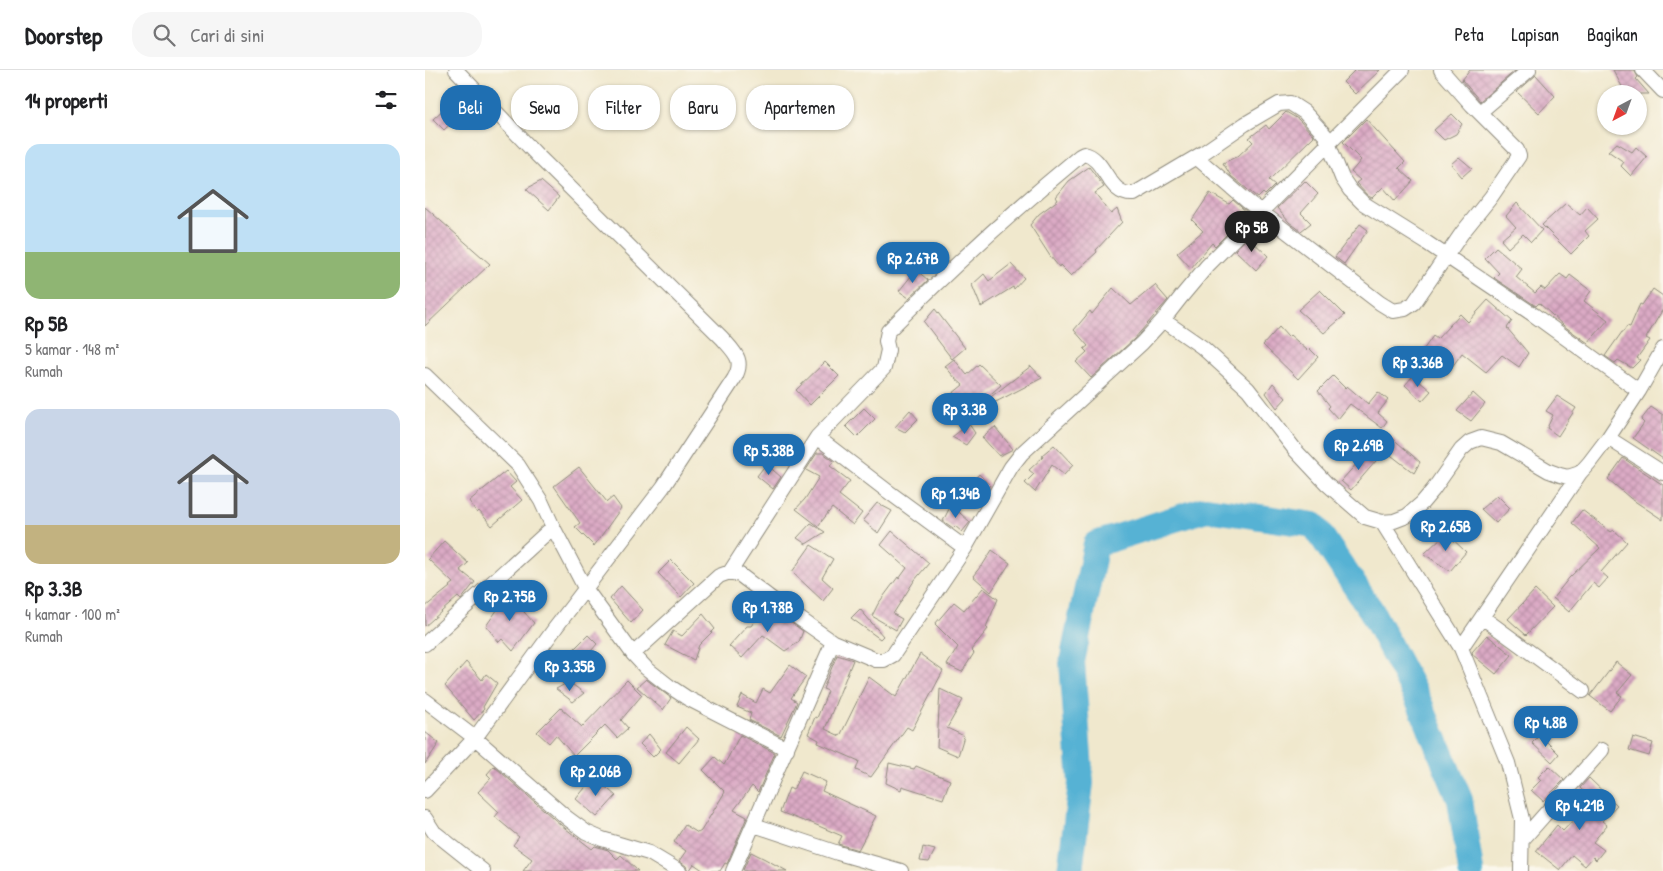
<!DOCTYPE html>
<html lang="id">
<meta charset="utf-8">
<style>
body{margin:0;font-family:"Patrick Hand",sans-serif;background:#f6f6f6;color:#202124;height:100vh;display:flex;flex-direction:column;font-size:19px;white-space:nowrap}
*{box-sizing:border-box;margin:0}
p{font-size:16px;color:#757577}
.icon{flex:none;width:28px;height:28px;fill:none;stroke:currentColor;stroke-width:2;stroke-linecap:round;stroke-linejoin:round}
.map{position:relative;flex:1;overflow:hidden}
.panel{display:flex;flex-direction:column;background:#fff;width:425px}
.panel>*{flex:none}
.hud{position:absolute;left:15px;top:15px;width:475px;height:45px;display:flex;gap:10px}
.needle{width:32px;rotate:221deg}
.buttons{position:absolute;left:1172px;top:15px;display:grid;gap:10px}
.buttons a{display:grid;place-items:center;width:50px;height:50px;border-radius:50%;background:#fff;box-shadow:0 1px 4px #0004;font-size:25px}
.price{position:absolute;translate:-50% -42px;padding:0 11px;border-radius:18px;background:#1f6fb2;color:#fff;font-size:16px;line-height:32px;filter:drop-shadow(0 1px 2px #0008)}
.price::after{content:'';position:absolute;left:50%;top:30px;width:15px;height:11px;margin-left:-8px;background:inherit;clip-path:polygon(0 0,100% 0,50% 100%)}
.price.active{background:#222;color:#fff}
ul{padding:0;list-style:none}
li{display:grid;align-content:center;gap:10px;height:265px;padding:0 25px}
li span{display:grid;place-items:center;height:155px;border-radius:15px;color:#555}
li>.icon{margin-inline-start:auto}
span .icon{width:90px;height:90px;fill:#fffc;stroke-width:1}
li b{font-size:21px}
h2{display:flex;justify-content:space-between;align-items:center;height:60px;padding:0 25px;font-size:21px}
.chip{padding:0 18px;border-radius:20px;background:#fff;box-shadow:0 1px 4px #0004;font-size:18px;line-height:45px}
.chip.active{background:#1f6fb2;color:#fff}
header{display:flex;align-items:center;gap:30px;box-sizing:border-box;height:70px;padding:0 25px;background:#fff;border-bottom:1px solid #e0e0e0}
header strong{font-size:24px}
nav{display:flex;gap:28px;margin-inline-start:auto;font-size:18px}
.search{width:350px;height:45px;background:#f6f6f6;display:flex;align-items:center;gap:12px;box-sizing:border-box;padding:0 18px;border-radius:20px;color:#757577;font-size:19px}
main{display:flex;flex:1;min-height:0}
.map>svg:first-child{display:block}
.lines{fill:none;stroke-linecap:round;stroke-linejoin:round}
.river{stroke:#56b2d4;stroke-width:26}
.building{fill:url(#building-cross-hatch)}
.street-casing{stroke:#8e8a7c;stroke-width:16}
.street{stroke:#fff;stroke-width:14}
</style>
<header>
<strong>Doorstep</strong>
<div class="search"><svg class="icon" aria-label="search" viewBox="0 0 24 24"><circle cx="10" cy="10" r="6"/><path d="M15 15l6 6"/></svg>Cari di sini</div>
<nav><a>Peta</a><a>Lapisan</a><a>Bagikan</a></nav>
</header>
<main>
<section class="panel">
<h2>14 properti<svg class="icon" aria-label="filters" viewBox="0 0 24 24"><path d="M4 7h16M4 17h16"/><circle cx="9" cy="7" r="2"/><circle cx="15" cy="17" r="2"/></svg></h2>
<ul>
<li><span style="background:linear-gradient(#bfe0f5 70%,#8fb573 0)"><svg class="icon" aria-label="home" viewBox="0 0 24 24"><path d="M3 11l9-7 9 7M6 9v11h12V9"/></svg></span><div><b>Rp 5B</b><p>5 kamar · 148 m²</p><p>Rumah</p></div></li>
<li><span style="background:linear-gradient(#c9d6e8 75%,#c2b280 0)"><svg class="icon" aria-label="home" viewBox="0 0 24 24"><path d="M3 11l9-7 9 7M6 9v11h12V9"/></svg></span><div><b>Rp 3.3B</b><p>4 kamar · 100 m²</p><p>Rumah</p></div></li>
</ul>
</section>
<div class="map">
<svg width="1238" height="801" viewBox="0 0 1238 801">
<defs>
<pattern id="building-cross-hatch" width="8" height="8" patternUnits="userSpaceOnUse" patternTransform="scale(1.25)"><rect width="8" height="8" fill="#dbaac5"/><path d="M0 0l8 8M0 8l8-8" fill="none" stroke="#bc92a9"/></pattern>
</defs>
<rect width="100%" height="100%" fill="#fbf7ec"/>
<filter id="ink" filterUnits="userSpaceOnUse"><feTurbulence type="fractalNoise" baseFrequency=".02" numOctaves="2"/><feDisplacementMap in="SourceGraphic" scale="10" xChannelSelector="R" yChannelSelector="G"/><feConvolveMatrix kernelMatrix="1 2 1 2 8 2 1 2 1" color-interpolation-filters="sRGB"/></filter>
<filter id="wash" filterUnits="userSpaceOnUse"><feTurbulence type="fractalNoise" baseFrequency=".0096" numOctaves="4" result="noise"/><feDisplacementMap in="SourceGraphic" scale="20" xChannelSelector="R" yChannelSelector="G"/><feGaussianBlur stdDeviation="1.12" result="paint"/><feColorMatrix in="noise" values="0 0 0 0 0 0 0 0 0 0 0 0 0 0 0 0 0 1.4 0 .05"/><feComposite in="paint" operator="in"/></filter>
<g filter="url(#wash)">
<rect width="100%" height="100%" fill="#f0e8cd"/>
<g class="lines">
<path class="river" d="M645,801l11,-88 -9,-121 24,-118 110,-35 108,16 57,85 49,94 40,96 11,71"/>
</g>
<g id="blocks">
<path class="building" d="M930,0h25l-25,24 -12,-12z
M1045,0h46l-36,31 -18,-21z
M1188,0h21l4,7 -2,2 13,15h-23z
M1111,5l19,21 -16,17 -22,-21z
M25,33l11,11 -17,16 -11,-11z
M861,42l12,7 16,17 -45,44 6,5 -10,10 -2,-2 -5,5 -27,-22 -8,-13 15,-7 15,-14 -4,-4 17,-13 3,4z
M1027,44l10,10 -6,10 -12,6 -10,-10z
M941,49l39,43 -6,6 14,13 -18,20 -12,-14 -11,11 -4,-2 -12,-13 4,-3 -9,-8 10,-12 -18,-18z
M1192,73l15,9 4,-5 11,10 -16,19 -10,-10 3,-4 -16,-11z
M1034,87l13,11 -10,9 -11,-13z
M664,97l15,20 -9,6 16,21 6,-5 5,13 -26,28 1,2 -26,24 -11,-11 -1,2 -9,-11 -20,-31 9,-11 19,-14 -2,-3 13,-16z
M116,111l18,16 -10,13 -23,-21z
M880,111l13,13 -17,19 10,10 -10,8 -12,-9 -12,-14z
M785,123l19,11 4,-4 15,13 -33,33 -3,-3 -21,25 -14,-15 26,-22 -11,-11z
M1092,133l25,27 -11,12 -8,-8 -15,14 -7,-8 15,-13 -10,-11z
M1141,133l14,12 7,-8 11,12 -13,12 4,5 -18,18 -29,-29z
M0,137l65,57 -65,62z
M935,154l8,6 -24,34 -9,-7z
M823,167l20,19 -12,14 -21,-20z
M1071,177l26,22 -6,8 19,16 6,-6 4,3 15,-16 7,5 3,-4 21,16 -7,10 24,19 -20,23 -24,-17 -25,-23 -3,3 -42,-28 5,-5 -14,-15z
M586,194l13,14 -10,11 -1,-2 -32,20 -9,-22 12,-11 5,7z
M491,200l12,10 -19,18 -10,-7z
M730,215l13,15 -34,39 -43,39 -15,-16 11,-10 -3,-3 4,-3 -14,-16 16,-19 2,3 21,-26 18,17z
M1228,219l10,7v13l-17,29 4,2 -13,18 3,2 -8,8 -14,-8 -3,3 -10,-7 17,-24h1l4,-6 3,1 10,-23 2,1z
M895,220l25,25 -21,18 -26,-23z
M1063,230l24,21 -5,7 21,25 -9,14 -17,-12 -16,17 -24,-19 -15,21 -26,-21 12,-17 4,3 23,-25 8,8z
M510,239l30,39 -13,11 -28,-37z
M854,257l9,10 2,-2 17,15 2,-2 9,9 -20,22 -35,-34z
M529,289l13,16 12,-11 22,21 -24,21 2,4 -16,9 -16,-21 16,-13 -8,-7 -10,-12z
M400,292l14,14 -29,29 -14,-15z
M606,296l11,12 -52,27 -3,-5z
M908,306l12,12 2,-2 21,18 10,-12 10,8 -10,13 9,8 -5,7 -32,-24 -12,15 -10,-11 2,-2 -12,-15z
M988,306l18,15 -9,10 -17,-16z
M848,313l13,15 -9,10 -11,-15z
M1048,323l12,11 -14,17 -14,-10z
M1132,326l19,12 -18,28 -11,-8 6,-13 -7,-4z
M1226,337l12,8v44l-30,-21 11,-15 -3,-3z
M439,338l11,11 -18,18 -11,-11z
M485,340l8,9 -13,13 -10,-5z
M544,354l6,9 -9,12 -14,-8z
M570,357l18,22 -14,7 -17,-19z
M965,366l30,26 -6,11 -31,-24z
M629,375l19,20 -9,10 -12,-10 -17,27 -10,-9 9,-9 -5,-4 14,-13 -1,-2z
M943,381l8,10 -25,29 -10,-9z
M392,383h6l11,8 -4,5 20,15 -11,14 23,18 -9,12 -21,-17 -14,18 -22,-17 9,-10 14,-22 -13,-7z
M1198,388l40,27v35l-33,-22 -22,-19z
M341,394l15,13 -8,12 -16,-13z
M154,397l28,35 6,-5 8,11 -27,38 -19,-19 5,-4 -26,-37z
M81,401l10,11 -6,5 12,13 -30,26 -13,-15 -2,2 -8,-12z
M554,404l11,11 -9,13 -12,-13z
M1072,425l13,13 -14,15 -15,-14z
M452,433l15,8 -14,22 -15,-13z
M526,435l19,17 -8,10 -7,-6 -2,2 -10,-7z
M1157,440l29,22 3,-2 13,12 -26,30 7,6 -9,10 -6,-5 -24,29 -16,-14 16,-20 31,-30 -28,-25z
M386,453l14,9 -19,12 -9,-6z
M467,461l37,32 -15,18 -21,33 9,5 -6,11 -24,-14 6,-12 20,-27 1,2 8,-11 -26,-23z
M1021,463l20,19 -16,19 -26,-17z
M19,471l24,22 -8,7 15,12 -14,18 -3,-3 -33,29v-19l25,-20 -1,-1 4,-3 -25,-24z
M386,475l22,14 -11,19 11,10 -10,13 -31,-29z
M567,480l18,13 -19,29 -18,-16 8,-10h1z
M246,490l23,23 -13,14 -23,-24z
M196,516l22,24 -12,13 -21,-24z
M558,518l15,11 -12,28 2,2 -17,21 3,3 -12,19 -15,-7 11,-18 -23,-23 19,-22 10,8z
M86,520l15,19 -2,3 10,11 -21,28 -11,-12 -3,3 -13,-16z
M1110,520l18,17 -27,28 -18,-16z
M339,538l13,5 26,18 -4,11 -14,9 -22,-16 -21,23 -13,-12 18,-20h4z
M435,539l23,27 -3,3 -29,-21z
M278,544l12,15 -16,16 -5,15 -29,-15 8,-14 9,5z
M163,565l9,9 -34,40 -10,-10 14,-18z
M1062,565l25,20 -16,19 -23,-19 -1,-3z
M495,584l23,17 -31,59 -5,-3 -36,50 -15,-7 3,-9 -41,-18 1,-3 -11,-6 7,-17 2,1 11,-27 -5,-2 14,-34 16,5 -28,69 15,7 29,-59 27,20z
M41,592l16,18 4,-6 11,9 -14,24 1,2 -10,11 -29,-34z
M1191,592l16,13 -15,18 5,3 -12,15 -20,-15z
M365,595l16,12 -15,21 6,4 -16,34 -32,-16 2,-7 -14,-6 5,-12 14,8 7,-14 7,4z
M221,609l25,19 -8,12 -26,-23z
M202,610l15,15 -21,25 7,8 -11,10 -12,-13 -31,31 -18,-21 -7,8 -12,-11 24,-24 21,19z
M144,612l15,11 -11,9 -17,-13z
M515,619l23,11 -16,28 17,8 -6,20 -21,-9z
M261,657l13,12 -20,24 -13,-11z
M0,662l14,11 -14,21z
M224,664l12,15 -8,8 -13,-13z
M315,665l35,18 -17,39 -6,-6 -18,24 13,7 -20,47 -2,-1 -5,8h-16l-10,-7 -5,7h-1l-2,-5 -7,-5 7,-10 -12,-9 11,-17 13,8 3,-2 24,-39 -22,-22 12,-13 9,8z
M1115,665l19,19 -7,8 -20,-19z
M1208,667l20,6 -4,13 -20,-6z
M464,693l25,6 2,-3 34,14 -7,19 -41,-13 -1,4 -15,-7z
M69,696l67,59 31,24 3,-3 13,4 9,9 4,-4 17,16h-115l9,-12 -19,-14 6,-8 -24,-20 4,-5 -21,-20 13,-14 -4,-4z
M1124,696l15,14 -21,21 -12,-11 10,-10 -3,-3z
M377,701l24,11 -4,9 54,25 -18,34 -20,-6 4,-8 -35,-15 -1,1 -26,-10 9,-24 4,2z
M169,707l22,19 -19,21 -21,-18z
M1164,708l28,27 -15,16 5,4 -14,17 11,8 -8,10 -3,-3 -8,9 -13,-11 -12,15 -24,-19 21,-26 6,6 29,-31 -12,-12z
M498,777l12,3 -6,12 -9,-1z
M326,782l14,7 22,12h-40l-4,-1z"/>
</g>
</g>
<g filter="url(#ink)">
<use href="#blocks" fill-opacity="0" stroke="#8e8a7c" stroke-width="1"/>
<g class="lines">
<g class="street-casing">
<path id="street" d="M1218,0l20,21
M1055,42l49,-42
M771,87l51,44 133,102 13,8 12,-2 9,-6 48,-70 29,-36 28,-41 -2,-6 -45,-45 -31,-35
M738,250l18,-23 26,-31 195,-196
M0,305l93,90 23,36 12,26 32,61 48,66 13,14 23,18 18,12 100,51
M392,367l67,-69 4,-18 -2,-9 2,-10c62,-62 125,-120 192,-175l4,-2c22,4 23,42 50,40l69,-41 42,-29 34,-20 11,-1 14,9 21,23 17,43 8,12 13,13 64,40 107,72 105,76
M1183,368l55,35
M957,452l79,126 47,115 14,56 -1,52
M305,502l87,-135 69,53 79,58
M1057,547l101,74
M0,574l128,-117
M1036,578l119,-175
M208,584l86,-78 11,-4 10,3 33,25 60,42 43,18h8l9,-5 72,-107 46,-81 11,-14 120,-110 21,-23 39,27 46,42 48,62 31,33 38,33 17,5 12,-1 13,-5 15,-13 11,-13 28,-40 9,-8 11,-4 20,5 48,28 11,4 8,2 12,-4 9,-10 19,-25 31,-47 24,-42
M0,630l50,38 92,80 19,14 16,7 47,14 30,18
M0,721l50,-53 81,-111 107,-140 71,-108c11,-19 1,-26 -12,-41l-185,-183 -81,-85
M0,748l9,14 49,39
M329,755l84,28 63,18
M1098,769l79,-89
M308,801l100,-229"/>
</g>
<use href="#street" class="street"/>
</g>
</g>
</svg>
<div class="buttons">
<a><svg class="needle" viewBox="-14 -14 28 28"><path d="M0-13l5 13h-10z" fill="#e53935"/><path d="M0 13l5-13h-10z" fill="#757577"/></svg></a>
</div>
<b class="price active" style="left:827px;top:183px">Rp 5B</b>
<b class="price" style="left:488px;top:214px">Rp 2.67B</b>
<b class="price" style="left:993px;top:318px">Rp 3.36B</b>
<b class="price" style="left:540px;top:365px">Rp 3.3B</b>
<b class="price" style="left:934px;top:401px">Rp 2.69B</b>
<b class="price" style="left:344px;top:406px">Rp 5.38B</b>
<b class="price" style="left:531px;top:449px">Rp 1.34B</b>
<b class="price" style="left:1021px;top:482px">Rp 2.65B</b>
<b class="price" style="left:85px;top:552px">Rp 2.75B</b>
<b class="price" style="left:343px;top:563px">Rp 1.78B</b>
<b class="price" style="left:145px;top:622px">Rp 3.35B</b>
<b class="price" style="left:1121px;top:678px">Rp 4.8B</b>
<b class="price" style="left:171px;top:727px">Rp 2.06B</b>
<b class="price" style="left:1155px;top:761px">Rp 4.21B</b>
<div class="hud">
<a class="chip active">Beli</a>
<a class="chip">Sewa</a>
<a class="chip">Filter</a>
<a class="chip">Baru</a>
<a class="chip">Apartemen</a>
</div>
</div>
</main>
